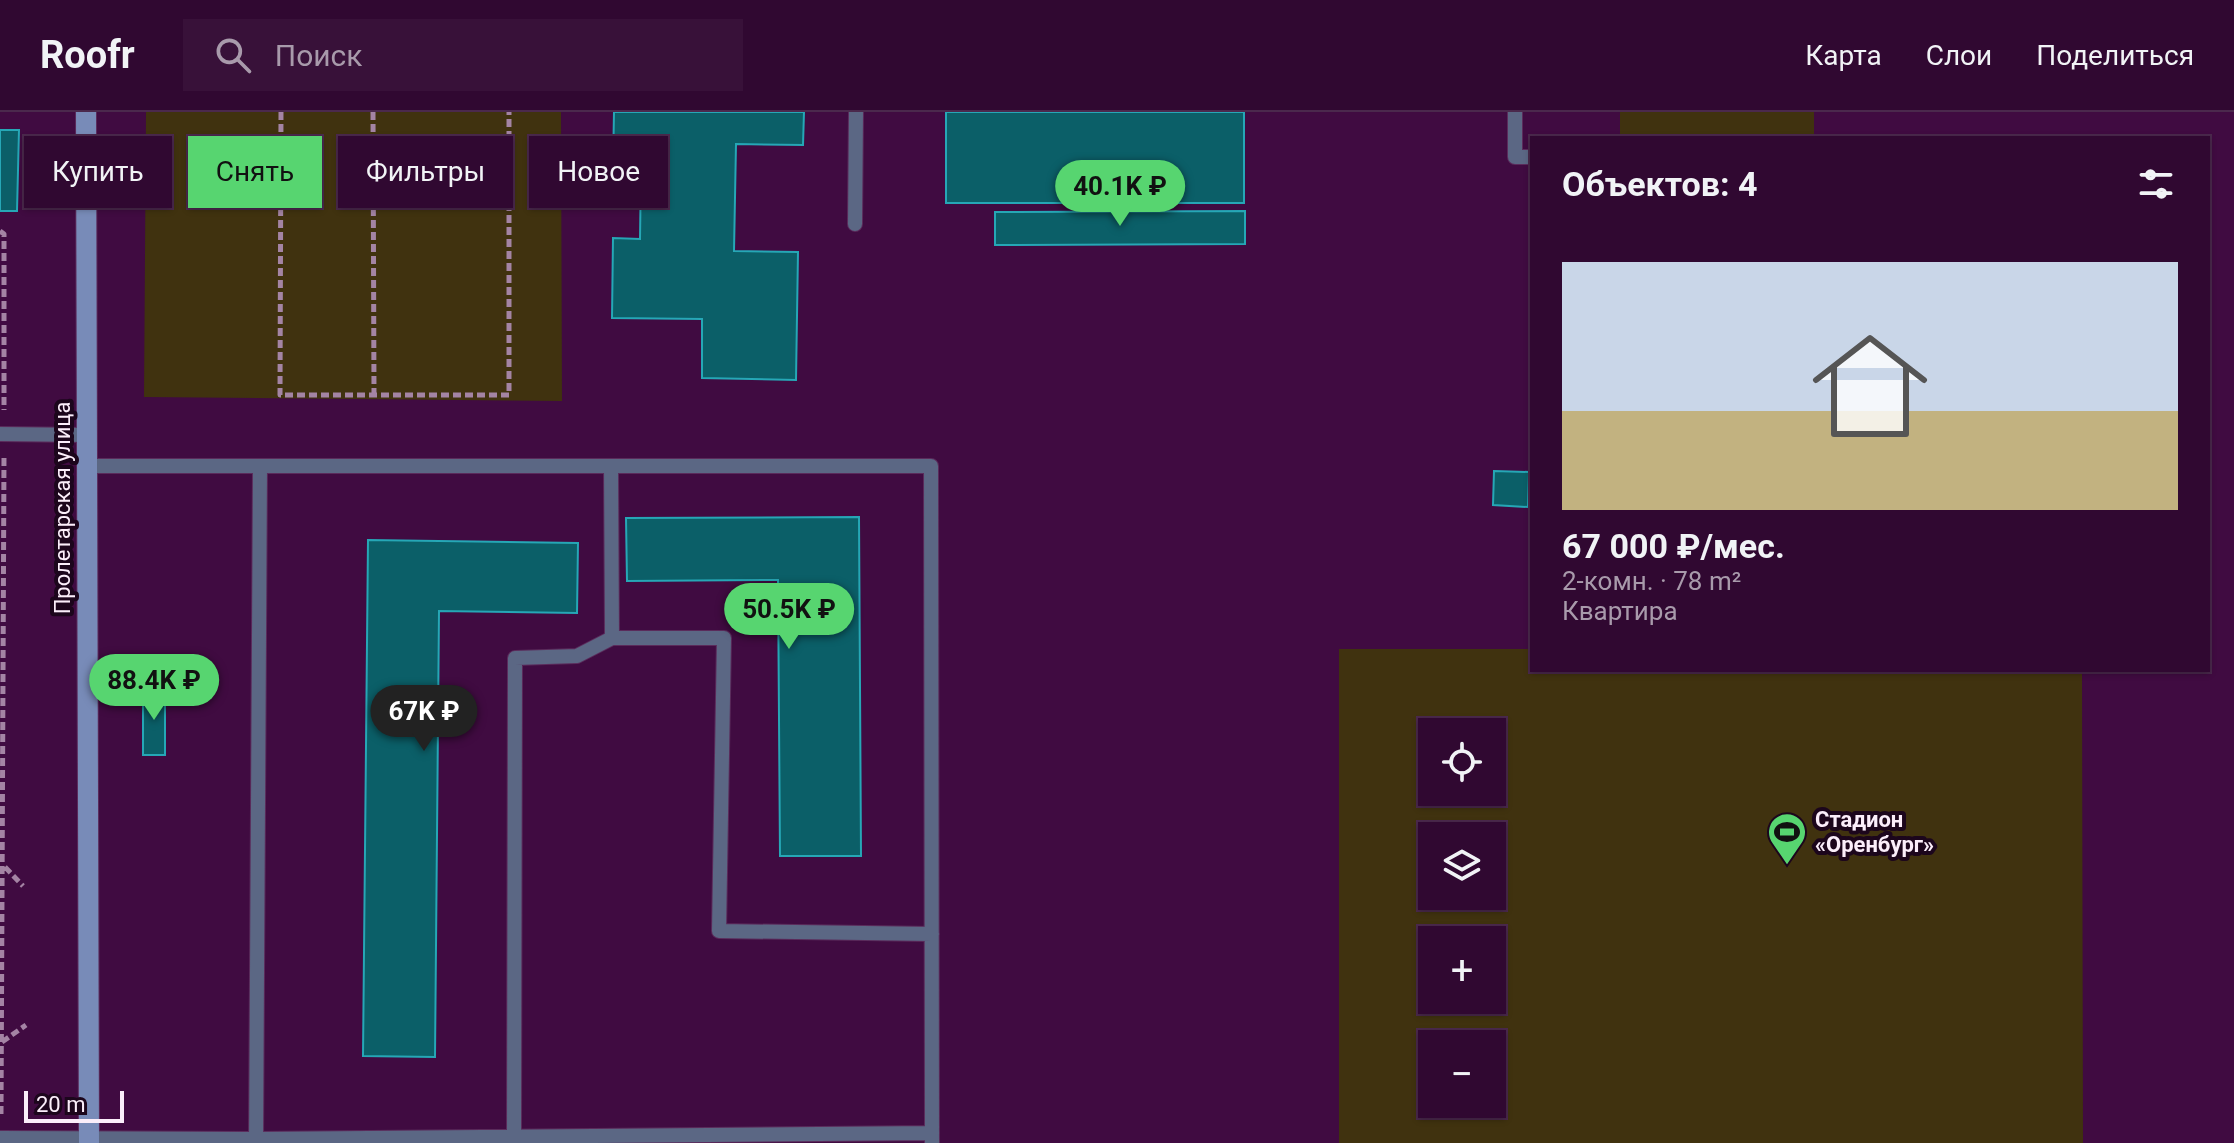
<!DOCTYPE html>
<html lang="ru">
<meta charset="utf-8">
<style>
body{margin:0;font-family:Roboto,sans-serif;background:#381139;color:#f1f3f6;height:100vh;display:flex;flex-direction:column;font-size:30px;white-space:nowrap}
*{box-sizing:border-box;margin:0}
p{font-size:26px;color:#a89aab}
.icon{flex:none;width:44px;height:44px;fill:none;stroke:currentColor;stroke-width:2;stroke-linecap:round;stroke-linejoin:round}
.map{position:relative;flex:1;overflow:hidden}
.side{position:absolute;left:1530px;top:24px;width:680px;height:536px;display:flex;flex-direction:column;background:#300831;border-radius:0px;box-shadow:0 2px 6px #0004,0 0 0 2px #4b294d}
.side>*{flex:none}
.hud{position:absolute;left:24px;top:24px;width:760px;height:72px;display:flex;gap:16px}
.controls{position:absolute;left:1418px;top:606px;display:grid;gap:16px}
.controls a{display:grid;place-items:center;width:88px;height:88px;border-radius:0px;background:#300831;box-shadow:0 2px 6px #0004,0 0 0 2px #4b294d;font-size:40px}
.scale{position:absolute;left:24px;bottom:20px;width:100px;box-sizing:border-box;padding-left:8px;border:4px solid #fbeefa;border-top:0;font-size:22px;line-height:28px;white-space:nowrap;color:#fbeefa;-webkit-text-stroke:6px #1c061c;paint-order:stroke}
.price{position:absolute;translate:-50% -68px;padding:0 18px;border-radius:28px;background:#57d570;color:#111;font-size:26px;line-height:52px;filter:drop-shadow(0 2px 4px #0008)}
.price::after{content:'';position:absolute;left:50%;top:48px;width:24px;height:18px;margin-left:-12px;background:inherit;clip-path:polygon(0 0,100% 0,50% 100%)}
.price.selected{background:#222;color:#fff}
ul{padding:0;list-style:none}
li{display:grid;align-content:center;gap:16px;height:424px;padding:0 32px}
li+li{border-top:2px solid #4b294d}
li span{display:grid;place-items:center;height:248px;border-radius:0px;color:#555}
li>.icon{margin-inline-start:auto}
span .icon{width:144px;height:144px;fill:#fffc;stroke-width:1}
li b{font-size:34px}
h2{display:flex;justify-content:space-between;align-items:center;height:96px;padding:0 32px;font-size:34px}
.tag{padding:0 28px;border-radius:0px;background:#300831;box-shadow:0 2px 6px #0004,0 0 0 2px #4b294d;font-size:28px;line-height:72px}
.tag.selected{background:#57d570;color:#111}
header{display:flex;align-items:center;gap:48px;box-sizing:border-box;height:112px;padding:0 40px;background:#300831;border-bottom:2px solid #4b294d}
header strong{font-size:38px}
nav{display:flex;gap:44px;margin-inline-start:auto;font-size:28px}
.search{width:560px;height:72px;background:#381139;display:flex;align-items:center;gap:20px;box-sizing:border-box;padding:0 28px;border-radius:0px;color:#a89aab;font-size:30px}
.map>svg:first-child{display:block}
.green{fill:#40320f;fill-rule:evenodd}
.building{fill:#0b5f68;stroke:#26a7b6;stroke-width:2}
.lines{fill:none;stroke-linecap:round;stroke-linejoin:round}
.lane-casing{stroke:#5a2b5b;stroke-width:16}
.secondary-casing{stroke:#5a2b5b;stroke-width:22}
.path{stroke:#a484a4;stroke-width:5;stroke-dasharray:8 4;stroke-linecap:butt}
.lane{stroke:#5b6784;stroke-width:14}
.secondary{stroke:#788bb8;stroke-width:20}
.labels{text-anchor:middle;stroke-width:8;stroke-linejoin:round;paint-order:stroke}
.street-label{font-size:22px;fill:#fbeefa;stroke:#1c061c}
.poi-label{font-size:22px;font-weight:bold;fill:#fbeefa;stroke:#1c061c;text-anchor:start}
</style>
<header>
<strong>Roofr</strong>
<div class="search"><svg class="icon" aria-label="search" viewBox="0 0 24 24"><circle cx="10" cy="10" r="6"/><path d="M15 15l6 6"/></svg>Поиск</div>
<nav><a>Карта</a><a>Слои</a><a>Поделиться</a></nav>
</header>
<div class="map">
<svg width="2234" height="1031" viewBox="0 0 2234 1031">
<rect width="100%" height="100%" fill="#400b41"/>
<path class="green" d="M146,0h415l1,289 -418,-4z
M1620,0h194v26h-194z
M1339,537h193v21h550l1,473h-744zM1432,620h60v60h-60zM1492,724v60h-60v-60zM1432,828h60v60h-60zM1432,932h60v60h-60z"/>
<path class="building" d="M614,0h190l-1,33 -67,-1 -2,107 64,1 -2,128 -94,-2v-59l-90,-1 1,-80 27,1 1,-72 -28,-1z
M946,0h298v91h-298z
M0,18h19l-2,81h-17z
M1245,99v33l-250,1v-33z
M1494,359l35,1 -1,35 -35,-2z
M859,405l2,339h-81l-2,-276 -151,1 -1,-63z
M368,428l210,3 -1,70 -138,-2 -4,446 -72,-1z
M143,576h22v67h-22z"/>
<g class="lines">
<g class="lane-casing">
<path id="lane" d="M1515,0v45h17
M855,112l1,-112
M0,322l86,1
M86,354h845l1,677
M611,354l1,172
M514,1025l1,-479 62,-2 35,-18h112l-5,293 213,3
M0,1026l256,1 676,-6
M256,1031l4,-677"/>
</g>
<g class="secondary-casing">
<path id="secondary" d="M86,0l3,1031"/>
</g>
<path class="path" d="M281,0l-1,283h229v-283
M373,0l1,283
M0,119l4,3v176
M5,755l18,19
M2,930l24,-17
M1,1002l3,-658"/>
<use href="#lane" class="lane"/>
<use href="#secondary" class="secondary"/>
</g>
<defs>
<g id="stadium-pin" transform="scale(2)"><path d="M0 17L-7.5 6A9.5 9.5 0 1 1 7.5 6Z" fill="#57d570" stroke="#1c061c"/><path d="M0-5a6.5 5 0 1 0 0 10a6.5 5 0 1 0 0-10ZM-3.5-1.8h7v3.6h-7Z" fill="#111"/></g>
</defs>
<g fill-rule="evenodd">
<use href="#stadium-pin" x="1787" y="720"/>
</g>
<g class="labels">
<g class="street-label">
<text transform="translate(62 396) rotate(-90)" y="8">Пролетарская улица</text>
</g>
<g class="poi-label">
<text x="1815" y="715">Стадион<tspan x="1815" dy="25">«Оренбург»</tspan></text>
</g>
</g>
</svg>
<div class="controls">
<a><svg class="icon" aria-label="locate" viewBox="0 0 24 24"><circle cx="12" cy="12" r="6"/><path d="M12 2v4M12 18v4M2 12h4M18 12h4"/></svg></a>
<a><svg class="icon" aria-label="layers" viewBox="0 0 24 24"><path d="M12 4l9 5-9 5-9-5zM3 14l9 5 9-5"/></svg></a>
<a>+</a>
<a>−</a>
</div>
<div class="scale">20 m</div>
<b class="price" style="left:1120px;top:116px">40.1K ₽</b>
<b class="price" style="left:789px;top:539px">50.5K ₽</b>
<b class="price" style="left:154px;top:610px">88.4K ₽</b>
<b class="price selected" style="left:424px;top:641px">67K ₽</b>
<div class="hud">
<a class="tag">Купить</a>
<a class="tag selected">Снять</a>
<a class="tag">Фильтры</a>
<a class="tag">Новое</a>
</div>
<section class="side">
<h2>Объектов: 4<svg class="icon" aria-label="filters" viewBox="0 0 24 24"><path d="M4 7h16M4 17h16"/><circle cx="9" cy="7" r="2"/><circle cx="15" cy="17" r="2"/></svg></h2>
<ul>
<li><span style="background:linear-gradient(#c9d6e8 60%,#c2b280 0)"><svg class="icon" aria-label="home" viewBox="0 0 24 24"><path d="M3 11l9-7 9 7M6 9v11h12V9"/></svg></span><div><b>67 000 ₽/мес.</b><p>2-комн. · 78 m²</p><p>Квартира</p></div></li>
</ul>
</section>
</div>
